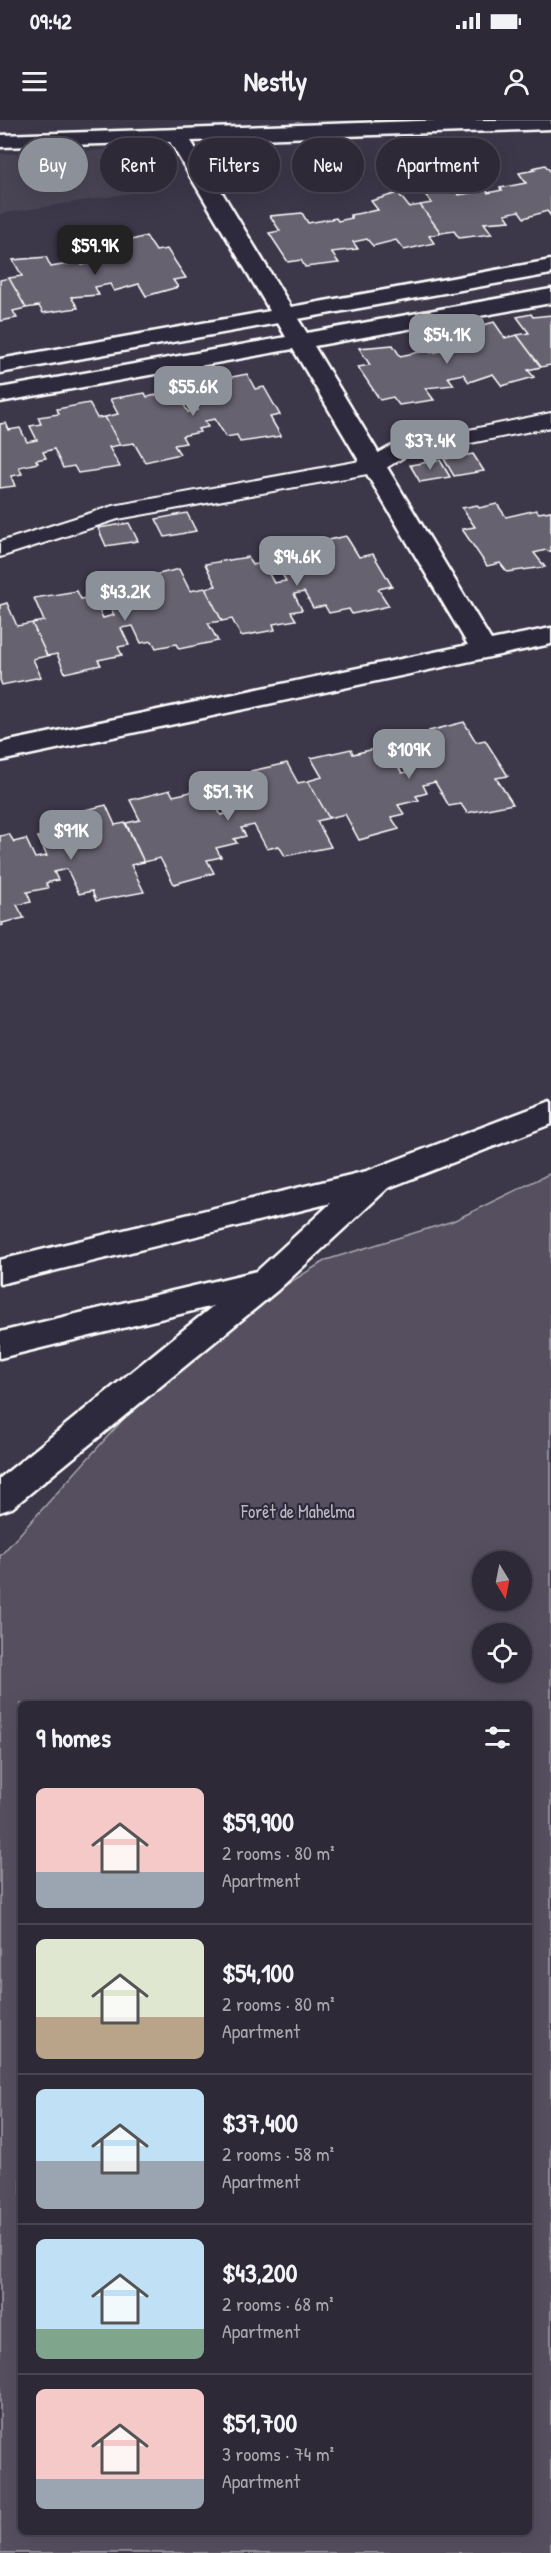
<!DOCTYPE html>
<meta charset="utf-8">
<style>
body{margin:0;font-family:"Patrick Hand",sans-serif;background:#393542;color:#f1f3f6;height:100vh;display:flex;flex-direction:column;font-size:22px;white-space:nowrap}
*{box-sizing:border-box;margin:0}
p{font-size:20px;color:#a7a6ad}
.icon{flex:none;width:33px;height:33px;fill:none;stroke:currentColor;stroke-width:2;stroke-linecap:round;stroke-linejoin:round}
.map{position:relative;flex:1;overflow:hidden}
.details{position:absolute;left:18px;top:1581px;width:514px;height:834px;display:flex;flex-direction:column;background:#2d2937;border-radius:9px;box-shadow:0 6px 24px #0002,0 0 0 2px #484552}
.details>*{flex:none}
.top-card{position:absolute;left:18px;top:18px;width:516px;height:54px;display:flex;gap:12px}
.needle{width:39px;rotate:170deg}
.fabs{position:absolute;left:472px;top:1431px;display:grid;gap:12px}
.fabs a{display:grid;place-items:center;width:60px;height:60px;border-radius:50%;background:#2d2937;box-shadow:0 6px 24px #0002,0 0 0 2px #484552;font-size:30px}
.price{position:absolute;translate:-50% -51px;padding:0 14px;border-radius:12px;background:#8c9099;color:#fff;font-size:20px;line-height:39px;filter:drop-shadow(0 2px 3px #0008)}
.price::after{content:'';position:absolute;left:50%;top:36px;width:18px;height:14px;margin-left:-9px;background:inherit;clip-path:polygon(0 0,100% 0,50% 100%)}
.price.active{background:#222;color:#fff}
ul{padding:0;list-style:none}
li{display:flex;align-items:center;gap:18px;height:150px;padding:0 18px}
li+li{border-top:2px solid #484552}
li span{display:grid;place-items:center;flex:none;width:168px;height:120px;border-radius:9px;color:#555}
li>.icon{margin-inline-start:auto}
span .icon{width:72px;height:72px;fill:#fffc;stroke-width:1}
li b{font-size:26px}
h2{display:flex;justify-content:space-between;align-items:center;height:72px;padding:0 18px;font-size:26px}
.tag{padding:0 21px;border-radius:27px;background:#2d2937;box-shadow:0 6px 24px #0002,0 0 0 2px #484552;font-size:21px;line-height:54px}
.tag.active{background:#8c9099;color:#fff}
.status{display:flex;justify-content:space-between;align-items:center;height:42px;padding:0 30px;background:#2d2937;direction:ltr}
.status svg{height:16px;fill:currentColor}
header{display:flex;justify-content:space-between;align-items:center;height:78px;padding:0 18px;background:#2d2937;font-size:27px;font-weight:700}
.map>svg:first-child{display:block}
.built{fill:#494455}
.green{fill:#555060;stroke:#aaa8b0;stroke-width:1.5;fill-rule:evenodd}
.building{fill:#666270;stroke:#fff;stroke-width:1.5}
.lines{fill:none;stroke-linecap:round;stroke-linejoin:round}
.service-casing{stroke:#fff;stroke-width:4}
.minor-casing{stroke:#fff;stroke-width:5}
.service{fill:#2f2a3d;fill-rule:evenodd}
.minor{fill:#2f2a3d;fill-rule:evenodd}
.labels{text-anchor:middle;stroke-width:4.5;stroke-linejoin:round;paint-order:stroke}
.park-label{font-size:18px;fill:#bbb9bf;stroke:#2f2a3d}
</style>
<div class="status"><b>09:42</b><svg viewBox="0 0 49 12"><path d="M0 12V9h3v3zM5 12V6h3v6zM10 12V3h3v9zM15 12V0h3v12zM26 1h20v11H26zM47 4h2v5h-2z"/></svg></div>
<header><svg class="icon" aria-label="menu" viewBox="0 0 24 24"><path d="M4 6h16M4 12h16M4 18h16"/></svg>Nestly<svg class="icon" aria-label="person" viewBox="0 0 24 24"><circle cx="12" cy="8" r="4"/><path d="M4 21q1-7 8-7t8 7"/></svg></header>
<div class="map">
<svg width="551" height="2433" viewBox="0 0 551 2433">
<rect width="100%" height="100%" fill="#3c3749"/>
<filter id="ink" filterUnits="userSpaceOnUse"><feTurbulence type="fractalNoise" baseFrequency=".0167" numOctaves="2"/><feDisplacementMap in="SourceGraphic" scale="12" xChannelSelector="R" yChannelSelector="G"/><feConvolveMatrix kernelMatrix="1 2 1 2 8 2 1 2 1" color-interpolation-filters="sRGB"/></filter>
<g filter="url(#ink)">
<path class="built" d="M135,29l23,40 -158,25v-60z"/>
<path class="green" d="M551,1053v1380h-551v-997l191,-212 135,-84 127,-39zM483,1442h39v38h-39zM483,1514h39v38h-39zM21,1584h509v828h-509z"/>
<path class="building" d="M238,30l4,13 -27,2 -4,-13z
M545,45l6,7v44l-4,-5 -23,7 -5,-7 -14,3 5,7 -26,2 8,11 -33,4 -5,-7 -13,2 -21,-28 12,-2 -11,-14 31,-3 7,9 27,-5 2,3 14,-3 -2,-2 26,-5 -7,-10 16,-3 -2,-2z
M398,73l11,14 11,-2 21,28 -12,3 5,7 -30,7 -8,-10 -23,6 -6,-7 -14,3 5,7 -27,3 8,11 -34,4 -4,-7 -13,2 -19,-29 11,-2 -10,-15 32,-3 6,10 28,-5 2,3 14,-3 -2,-3 28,-5 -7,-9z
M146,116l10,15 11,-2 19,29 -13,2 5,7 -32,9 -7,-12 -25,7 -4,-7 -15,3 4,8 -28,2 7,11 -35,5 -4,-7 -13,2 -17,-30 13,-2 -9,-16 33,-3 5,10 29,-5 2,3 15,-3 -2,-3 28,-5 -6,-10z
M9,158l17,30 -13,3 4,7 -17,3v-41z
M531,194l2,3 18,-2v50l-10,2 -24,-32 12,-2 -12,-16z
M494,202l11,16 12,-3 24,32 -13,3 6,7 -32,9 -9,-12 -24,8 -6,-8 -15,3 6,8 -29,3 9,12 -35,5 -6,-8 -13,3 -22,-33 12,-2 -11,-17 34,-3 7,11 29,-6 2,3 15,-3 -2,-3 29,-6 -8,-11z
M247,254l8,15 9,-2 16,28 -10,2 11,19 -41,6 -3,-7 -11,2 -11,-18 -10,2 3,6 -10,2 2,3 -18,4 4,7 -12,2 6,9 -35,8 -11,-19 -14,2 -15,-28 13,-3 -8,-15 35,-6 2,4 19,-4 3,7 11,-2 8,14 10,-2 -8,-14 10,-2 -3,-6 21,-4 -2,-4z
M89,283l8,15 8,-1 15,28 -11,2 11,20 -42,6 -4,-7 -11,2 -9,-19 -11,3 3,6 -10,2 2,3 -19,4 3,7 -11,2 4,10 -15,2v-64l6,-1 3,7 11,-2 7,14 10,-2 -7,-14 11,-2 -3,-7 21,-3 -2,-5z
M473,334l11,17 -30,5 -10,-17z
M440,340l10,17 -30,5 -10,-17z
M497,384l9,13 30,-7 3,3 12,-2v41l-5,-2 -12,3 11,14 -38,5 -7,-9 -13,3 -25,-37 13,-2 -13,-19 15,-3 2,3z
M187,393l9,18 -31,6 -9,-18z
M129,403l9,18 -32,5 -8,-18z
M346,416l13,21 14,-3 19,32 -14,3 11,17 -37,8 -3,-5 -20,4 -4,-7 -12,2 -9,-16 -10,2 8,16 -11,2 5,8 -23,4 2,6 -34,6 -9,-17 -10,2 -17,-33 11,-2 -11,-22 43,-7 4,8 11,-2 11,20 12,-2 -4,-7 11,-2 -3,-4 19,-4 -4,-7 12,-2 -6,-11z
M179,449l11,22 15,-3 17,33 -14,2 10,18 -39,8 -3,-5 -20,4 -4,-7 -11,2 -8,-17 -12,2 8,17 -11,2 4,8 -24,5 3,5 -36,8 -8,-19 -10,2 -15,-33 12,-2 -10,-23 43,-7 4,8 12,-2 10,21 11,-3 -3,-6 11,-3 -2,-4 19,-3 -3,-8 12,-3 -6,-10z
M7,483l10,23 15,-3 15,33 -14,3 8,18 -39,8 -2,-5v-75z
M464,602l12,20 9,-2 23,36 -12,2 17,26 -46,9 -6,-9 -12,2 -14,-24 -12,3 4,8 -11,3 3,4 -21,5 6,9 -13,3 8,12 -40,11 -14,-26 -16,4 -21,-37 14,-4 -11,-19 40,-9 2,5 21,-5 5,9 12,-3 11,18 11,-2 -10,-18 11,-3 -5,-8 24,-6 -4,-5z
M287,643l11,20 10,-2 21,37 -12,3 14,26 -46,9 -6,-10 -12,3 -13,-24 -13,3 5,8 -12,3 3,4 -21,5 5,9 -14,3 7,13 -40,11 -14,-26 -16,4 -18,-39 14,-3 -10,-20 40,-10 3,6 22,-5 4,8 12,-3 10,19 11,-3 -9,-18 12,-3 -4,-8 24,-6 -4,-6z
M106,685l9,20 10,-2 19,39 -13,3 13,27 -48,9 -4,-10 -13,3 -12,-25 -13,3 4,8 -12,3 2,5 -21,4 4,10 -14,3 7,13 -22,5 1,2 -3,1v-90l9,-2 5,8 12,-3 9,19 12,-2 -9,-19 12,-3 -4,-9 25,-6 -3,-5z"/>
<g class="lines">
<g class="service-casing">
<path id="service" d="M551,293v14l-145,29 -25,15 -8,2 -255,46 -118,38v-15l113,-36 253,-46 25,-14z"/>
</g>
<g class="minor-casing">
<path id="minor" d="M448,0h103v9l-360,12 100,166 260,-47v14l-253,45 9,14 244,-44v14l-237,43 177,294 60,-12v16l-551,117v-18l468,-98 -175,-296 -293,53v-14l286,-51 -8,-14 -278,50v-14l270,-48 -100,-169 -170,5v-12z
M551,981v23l-163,64 -110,102 -266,218 -12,4v-34l213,-172 -213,52v-26l257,-61 74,-68 -331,81v-24l367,-89z"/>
</g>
<use href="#service" class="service"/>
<use href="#minor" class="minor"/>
</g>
</g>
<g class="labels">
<g class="park-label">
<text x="298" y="1398">Forêt de Mahelma</text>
</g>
</g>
</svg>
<div class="fabs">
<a><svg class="needle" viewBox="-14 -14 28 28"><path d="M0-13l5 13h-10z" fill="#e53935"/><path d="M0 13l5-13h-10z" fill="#a7a6ad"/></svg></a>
<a><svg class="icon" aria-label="locate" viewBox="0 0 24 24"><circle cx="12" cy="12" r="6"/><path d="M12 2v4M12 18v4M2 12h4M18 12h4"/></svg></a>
</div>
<b class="price active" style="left:95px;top:156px">$59.9K</b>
<b class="price" style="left:447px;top:245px">$54.1K</b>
<b class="price" style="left:193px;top:297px">$55.6K</b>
<b class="price" style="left:430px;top:351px">$37.4K</b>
<b class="price" style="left:297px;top:467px">$94.6K</b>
<b class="price" style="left:125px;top:502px">$43.2K</b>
<b class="price" style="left:409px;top:660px">$109K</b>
<b class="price" style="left:228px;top:702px">$51.7K</b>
<b class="price" style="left:71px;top:741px">$91K</b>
<div class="top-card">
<a class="tag active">Buy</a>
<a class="tag">Rent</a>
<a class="tag">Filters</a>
<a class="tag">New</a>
<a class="tag">Apartment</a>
</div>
<section class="details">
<h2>9 homes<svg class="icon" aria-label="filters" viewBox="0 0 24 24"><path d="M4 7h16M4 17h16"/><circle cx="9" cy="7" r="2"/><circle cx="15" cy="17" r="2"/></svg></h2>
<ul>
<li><span style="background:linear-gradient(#f6c9c9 70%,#9aa5b1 0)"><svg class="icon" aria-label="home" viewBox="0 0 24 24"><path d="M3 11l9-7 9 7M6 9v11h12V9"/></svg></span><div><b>$59,900</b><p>2 rooms · 80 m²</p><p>Apartment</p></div></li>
<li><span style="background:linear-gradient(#dfe7d0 65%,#b9a48a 0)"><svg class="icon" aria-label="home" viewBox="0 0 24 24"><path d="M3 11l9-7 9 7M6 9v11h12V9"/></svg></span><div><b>$54,100</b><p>2 rooms · 80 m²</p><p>Apartment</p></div></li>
<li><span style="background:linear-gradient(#bfe0f5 60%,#9aa5b1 0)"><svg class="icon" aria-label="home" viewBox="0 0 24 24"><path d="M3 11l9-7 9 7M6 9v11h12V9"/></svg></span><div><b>$37,400</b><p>2 rooms · 58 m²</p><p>Apartment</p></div></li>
<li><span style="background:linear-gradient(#bfe0f5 75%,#7fa58c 0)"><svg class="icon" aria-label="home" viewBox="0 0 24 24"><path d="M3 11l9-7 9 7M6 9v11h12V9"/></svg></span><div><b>$43,200</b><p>2 rooms · 68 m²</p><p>Apartment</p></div></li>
<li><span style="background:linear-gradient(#f6c9c9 75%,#9aa5b1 0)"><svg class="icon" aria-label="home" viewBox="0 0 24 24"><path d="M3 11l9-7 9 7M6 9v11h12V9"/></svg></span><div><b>$51,700</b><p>3 rooms · 74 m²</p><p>Apartment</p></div></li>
</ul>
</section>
</div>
